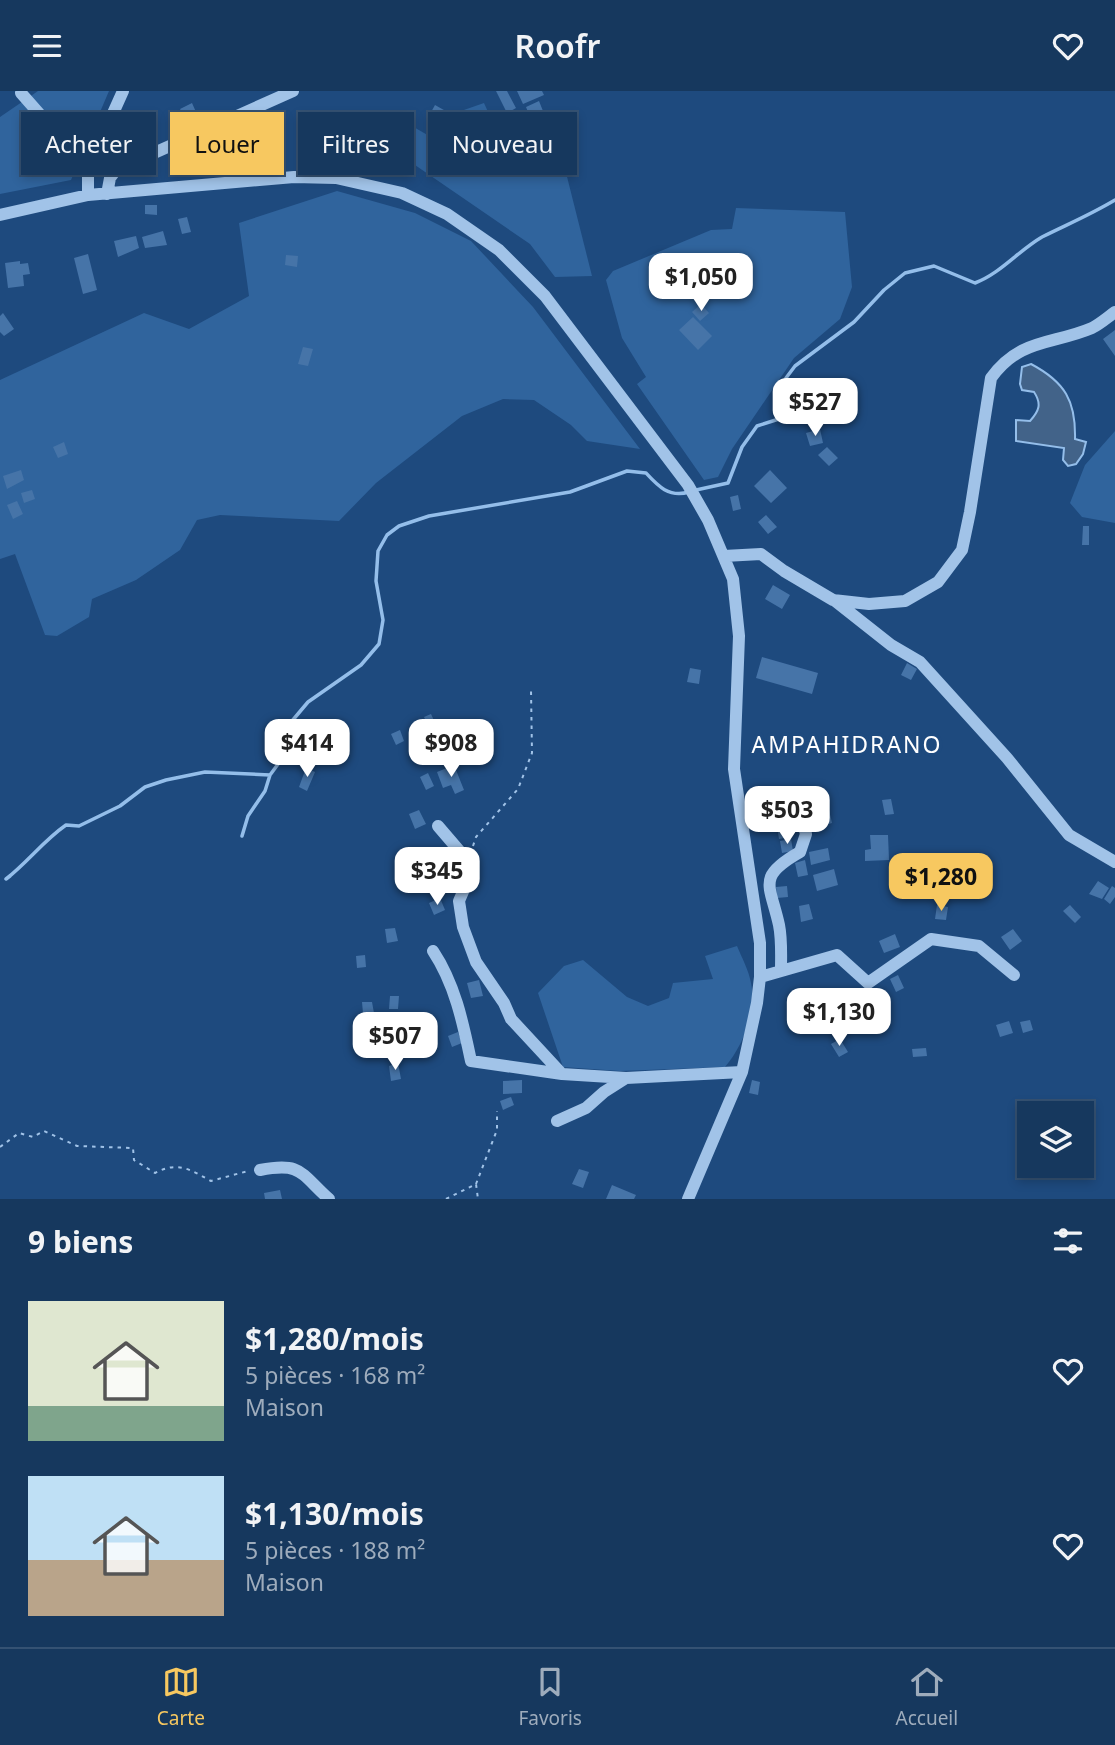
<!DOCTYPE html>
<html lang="fr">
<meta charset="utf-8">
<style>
body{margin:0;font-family:"Noto Sans",sans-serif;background:#1f3f64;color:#f1f3f6;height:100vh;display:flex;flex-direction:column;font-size:26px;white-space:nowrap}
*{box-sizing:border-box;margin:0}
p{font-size:23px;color:#9eacbc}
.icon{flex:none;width:38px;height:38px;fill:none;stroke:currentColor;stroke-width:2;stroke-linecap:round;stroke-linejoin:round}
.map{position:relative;height:1108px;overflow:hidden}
.sheet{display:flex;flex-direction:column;background:#16385e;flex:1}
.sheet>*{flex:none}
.guide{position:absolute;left:21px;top:21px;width:700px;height:63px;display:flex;gap:14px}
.fabs{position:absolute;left:1017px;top:1010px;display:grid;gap:14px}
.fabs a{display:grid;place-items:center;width:77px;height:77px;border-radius:0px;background:#16385e;box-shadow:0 4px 10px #0003,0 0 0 2px #355273;font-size:35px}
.price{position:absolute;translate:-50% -60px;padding:0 16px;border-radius:14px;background:#fff;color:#222;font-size:23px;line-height:46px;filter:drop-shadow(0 2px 4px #0008)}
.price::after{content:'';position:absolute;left:50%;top:42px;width:21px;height:16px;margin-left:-10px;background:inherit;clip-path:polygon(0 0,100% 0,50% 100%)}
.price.on{background:#f7c860;color:#111}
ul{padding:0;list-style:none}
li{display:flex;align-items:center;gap:21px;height:175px;padding:0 28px}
li span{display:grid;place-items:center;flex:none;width:196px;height:140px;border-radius:0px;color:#555}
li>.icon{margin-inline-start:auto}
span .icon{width:84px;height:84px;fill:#fffc;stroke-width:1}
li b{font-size:30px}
h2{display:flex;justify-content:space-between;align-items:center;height:84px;padding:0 28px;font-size:30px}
.tag{padding:0 24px;border-radius:0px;background:#16385e;box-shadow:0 4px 10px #0003,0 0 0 2px #355273;font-size:24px;line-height:63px}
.tag.on{background:#f7c860;color:#111}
header{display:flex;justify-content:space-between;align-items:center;height:91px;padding:0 28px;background:#16385e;font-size:32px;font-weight:600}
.tab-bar{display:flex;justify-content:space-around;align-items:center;height:98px;border-top:2px solid #355273;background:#16385e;font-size:19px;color:#9eacbc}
.tab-bar a{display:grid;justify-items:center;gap:4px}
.tab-bar .on{color:#f7c860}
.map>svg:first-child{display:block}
.green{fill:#30649d}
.water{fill:#426389;stroke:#94beea;stroke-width:2}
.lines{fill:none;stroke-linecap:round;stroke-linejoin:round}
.stream{stroke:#94beea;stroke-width:3.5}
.building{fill:#4674a8}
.path{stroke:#a1c3e8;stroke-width:2;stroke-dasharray:3.5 5;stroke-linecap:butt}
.minor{stroke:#a1c3e8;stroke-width:12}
.labels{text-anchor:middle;stroke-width:7;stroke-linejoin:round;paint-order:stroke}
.neighbourhood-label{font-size:23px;letter-spacing:2px;fill:#fff;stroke:#1e4a7e}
</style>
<header><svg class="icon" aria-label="menu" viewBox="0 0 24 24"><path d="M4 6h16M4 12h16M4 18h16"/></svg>Roofr<svg class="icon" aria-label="heart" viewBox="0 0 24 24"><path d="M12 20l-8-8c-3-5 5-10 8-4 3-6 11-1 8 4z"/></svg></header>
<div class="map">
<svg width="1115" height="1108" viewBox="0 0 1115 1108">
<rect width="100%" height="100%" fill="#1e4a7e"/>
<path class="green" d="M38,0h71l-38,89 -71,14v-77z
M484,12l14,31 47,-17 9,8 38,151 -37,1 -25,-33 -134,-92 16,-26 31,18 17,3 7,-13 -6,-23z
M337,100l78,22 56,28 62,66 107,142 -53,-8 -16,-16 -37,-25 -31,-1 -41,17 -86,67 -37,38 -119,-6 -23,5 -17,30 -44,30 -44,19 -3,18 -32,19 -12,-1 -30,-81 -15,5v-179l144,-67 45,16 60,-33 -10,-73z
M736,117l109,4 7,75 -12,32 -46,39 -62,91 -14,28 -14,3 -67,-96 9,-7 -24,-39 -16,-58 7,-9 98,-41 21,-1z
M1115,340v92l-33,-6 -12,-14 15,-38z
M737,855c5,12 12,25 14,37 6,28 -8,63 -26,84l-105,4 -57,-4 -25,-74 26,-27 19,-6 44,37 21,9 21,-8 4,-15 40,-4 -8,-23z"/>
<path class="water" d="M1031,273c34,18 45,37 44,75l11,3 -3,12 -7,10 -8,2 -5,-6 1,-12 -48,-7v-21l14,1c9,-10 12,-17 4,-29l-12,-2 -2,-6 2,-17z"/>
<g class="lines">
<path class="stream" d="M696,399l32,-7 14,-36 15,-21 25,-8 12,-16 -8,-24 9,-12 59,-44 30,-32 21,-17 29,-7 41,17c26,-10 43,-32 67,-46 26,-13 48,-22 73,-37
M242,745l6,-20 17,-25 5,-16 17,-23 5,-31 16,-19 53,-37 18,-21 4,-24 -7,-39 2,-30 9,-16 12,-9 30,-10 141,-24 57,-21 19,2c12,13 23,25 43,19
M10,785l-4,3c22,-17 37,-38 60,-54l13,1 41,-20 25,-19 21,-7 39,-8 65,3"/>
</g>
<path class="building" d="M496,0h11l9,17 -9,5z
M517,0h25l2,4 -21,9z
M539,10l4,10 -13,6 -4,-10z
M192,12l4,9 -11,6 -5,-9z
M435,14l23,13 -5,9 -23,-13z
M145,114h12v10l-12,-1z
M187,126l4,15 -9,2 -4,-15z
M163,140l4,14 -22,3 -3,-11z
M136,145l3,12 -21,9 -4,-16z
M88,163l9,36 -14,4 -9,-36z
M286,164l12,1 -1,11 -12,-2z
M20,170v3l8,-1 2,11 -7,1 1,11 -16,2 -3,-25z
M701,213l8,9 -9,8 -8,-9z
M3,222l11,16 -10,7 -4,-4v-16z
M693,226l19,19 -14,14 -19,-20z
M1115,239v26l-12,-17z
M303,256l10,2 -5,17 -10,-2z
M820,338l3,14 -13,3 -4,-13z
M64,351l4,12 -10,4 -5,-11z
M827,356l11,11 -9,8 -11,-11z
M21,379l3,10 -17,9 -4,-13z
M770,379l17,18 -16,15 -17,-17z
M32,399l3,9 -11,4 -3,-10z
M738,404l3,14 -8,2 -3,-14z
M17,410l6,13 -10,5 -6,-14z
M766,424l11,12 -9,7 -10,-12z
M1083,435h6v19h-7z
M773,494l17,10 -8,14 -17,-10z
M762,566l56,16 -6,21 -56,-16z
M907,572l10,6 -6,11 -10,-5z
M690,577l11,2 -2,14 -12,-2z
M431,623l6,13 -7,3 -6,-13z
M400,639l4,11 -8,4 -5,-11z
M454,674l10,25 -9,4 -4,-9 -8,3 -6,-16z
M306,677l9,4 -8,19 -8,-4z
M428,682l6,13 -8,4 -6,-13z
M891,708l3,15 -9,1 -3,-15z
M775,710l4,14 -10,3 -4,-14z
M419,719l7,14 -11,5 -6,-15z
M829,719l3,13 -10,3 -3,-13z
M786,733l3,13 -10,2 -2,-13z
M870,744h18l1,25 -24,1v-11l6,-1z
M791,748l2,12 -11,2 -2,-12z
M828,757l2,12 -19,5 -2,-13z
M805,769l3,15 -10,2 -3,-14z
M915,774l11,1 -1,12 -11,-1z
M960,777l10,8 -9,12 -10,-7z
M834,778l4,16 -21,6 -4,-16z
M1098,790l11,7 -7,11 -13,-5z
M787,795l1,11 -11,1 -1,-11z
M1112,795l3,2v9l-5,7 -6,-5z
M440,807l5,12 -11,5 -5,-12z
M809,813l4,15 -12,3 -2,-16z
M937,814l11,2 -2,13 -11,-1z
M1070,814l11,12 -6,6 -12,-12z
M395,837l3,13 -11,2 -2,-14z
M1013,838l9,12 -12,9 -9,-13z
M895,843l5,13 -16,6 -5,-12z
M365,864l1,12 -9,1 -1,-12z
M898,884l6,13 -8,4 -6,-13z
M479,889l4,16 -12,2 -4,-15z
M390,905h9l-1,13h-9z
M362,911h10l2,11 10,-1v11l-20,2z
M834,922l7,9 -8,6 -7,-9z
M1030,929l3,10 -10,3 -3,-11z
M1009,930l4,12 -13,4 -4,-12z
M458,941l4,11 -10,4 -4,-11z
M422,943l2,16 -11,1 -2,-11 3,-1 -1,-4z
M840,948l8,13 -9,5 -8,-13z
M926,957l1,8 -14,1 -1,-8z
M398,972l3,16 -10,2 -2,-15z
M522,989v13l-19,1v-13z
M752,989l8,2 -2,13 -9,-2z
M511,1006l3,8 -11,5 -3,-9z
M579,1078l10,3 -6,16 -11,-4z
M612,1094l24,10 -2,4h-28z
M280,1099l2,9h-17l-1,-6z"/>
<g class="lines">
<path class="path" d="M473,755l3,-9 42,-48 14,-36 -1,-63
M0,1056l19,-14 14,4 11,-6 33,15 56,2 1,12 21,13c23,-12 34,-4 56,8l37,-10
M476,1093l21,-54v-19
M446,1108l30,-15 2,15"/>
<path class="minor" d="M21,2l67,76
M107,103l3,-16 6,-8 177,-79
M88,104v-26l35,-78
M0,124l88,-20 206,-18 42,1 66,15 45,21 52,36 46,46 143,189 20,35 25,59 6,57 -5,133 26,174v34l-3,26 -15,69 -54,127
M724,465l37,-2 23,17 49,29 36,4 36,-3 33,-19 24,-32 8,-38 21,-134c29,-40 61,-33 101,-50 8,-4 16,-11 23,-16
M834,509l57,45 29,17 87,96 62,77 46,27
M438,735l30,35v19l-9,21 4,26 13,35 28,41 7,16 51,55
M433,860c22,33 30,72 38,110l91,13 64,4 116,-6
M781,879c0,-14 1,-30 -2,-45 -9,-41 -23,-48 21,-73l6,-18 -12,-40
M760,886l77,-22 31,28 63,-44 48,7 35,29
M557,1030l29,-13 18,-16 22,-14
M260,1079c42,-8 40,3 69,29"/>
</g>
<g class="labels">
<g class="neighbourhood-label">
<text x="847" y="662">AMPAHIDRANO</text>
</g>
</g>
</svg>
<div class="fabs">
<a><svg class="icon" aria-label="layers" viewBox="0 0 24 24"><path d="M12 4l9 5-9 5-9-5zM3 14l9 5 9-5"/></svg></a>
</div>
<b class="price" style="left:701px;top:222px">$1,050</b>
<b class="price" style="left:815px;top:347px">$527</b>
<b class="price" style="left:307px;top:688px">$414</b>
<b class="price" style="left:451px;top:688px">$908</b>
<b class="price" style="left:787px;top:755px">$503</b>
<b class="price" style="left:437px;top:816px">$345</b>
<b class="price on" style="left:941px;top:822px">$1,280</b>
<b class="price" style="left:839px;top:957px">$1,130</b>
<b class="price" style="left:395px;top:981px">$507</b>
<div class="guide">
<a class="tag">Acheter</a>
<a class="tag on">Louer</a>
<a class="tag">Filtres</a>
<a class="tag">Nouveau</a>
</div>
</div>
<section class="sheet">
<h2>9 biens<svg class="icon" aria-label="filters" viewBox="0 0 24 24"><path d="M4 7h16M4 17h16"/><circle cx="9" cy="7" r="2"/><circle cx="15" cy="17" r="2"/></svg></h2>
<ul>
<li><span style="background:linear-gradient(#dfe7d0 75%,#7fa58c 0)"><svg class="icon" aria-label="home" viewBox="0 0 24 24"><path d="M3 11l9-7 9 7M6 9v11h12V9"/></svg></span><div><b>$1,280/mois</b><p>5 pièces · 168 m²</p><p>Maison</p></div><svg class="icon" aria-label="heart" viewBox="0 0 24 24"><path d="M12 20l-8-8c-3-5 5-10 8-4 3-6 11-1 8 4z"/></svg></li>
<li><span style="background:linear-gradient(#bfe0f5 60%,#b9a48a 0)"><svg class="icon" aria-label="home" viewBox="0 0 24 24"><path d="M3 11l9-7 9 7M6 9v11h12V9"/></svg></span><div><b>$1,130/mois</b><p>5 pièces · 188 m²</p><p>Maison</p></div><svg class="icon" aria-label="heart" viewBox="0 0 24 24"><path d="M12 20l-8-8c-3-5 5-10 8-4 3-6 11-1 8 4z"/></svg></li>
</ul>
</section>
<nav class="tab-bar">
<a class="on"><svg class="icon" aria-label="map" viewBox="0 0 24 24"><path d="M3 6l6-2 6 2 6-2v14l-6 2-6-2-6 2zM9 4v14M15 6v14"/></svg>Carte</a>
<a><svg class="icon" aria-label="saved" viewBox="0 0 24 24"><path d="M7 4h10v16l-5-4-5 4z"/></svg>Favoris</a>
<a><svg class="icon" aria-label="home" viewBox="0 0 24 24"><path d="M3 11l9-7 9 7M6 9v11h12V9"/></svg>Accueil</a>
</nav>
